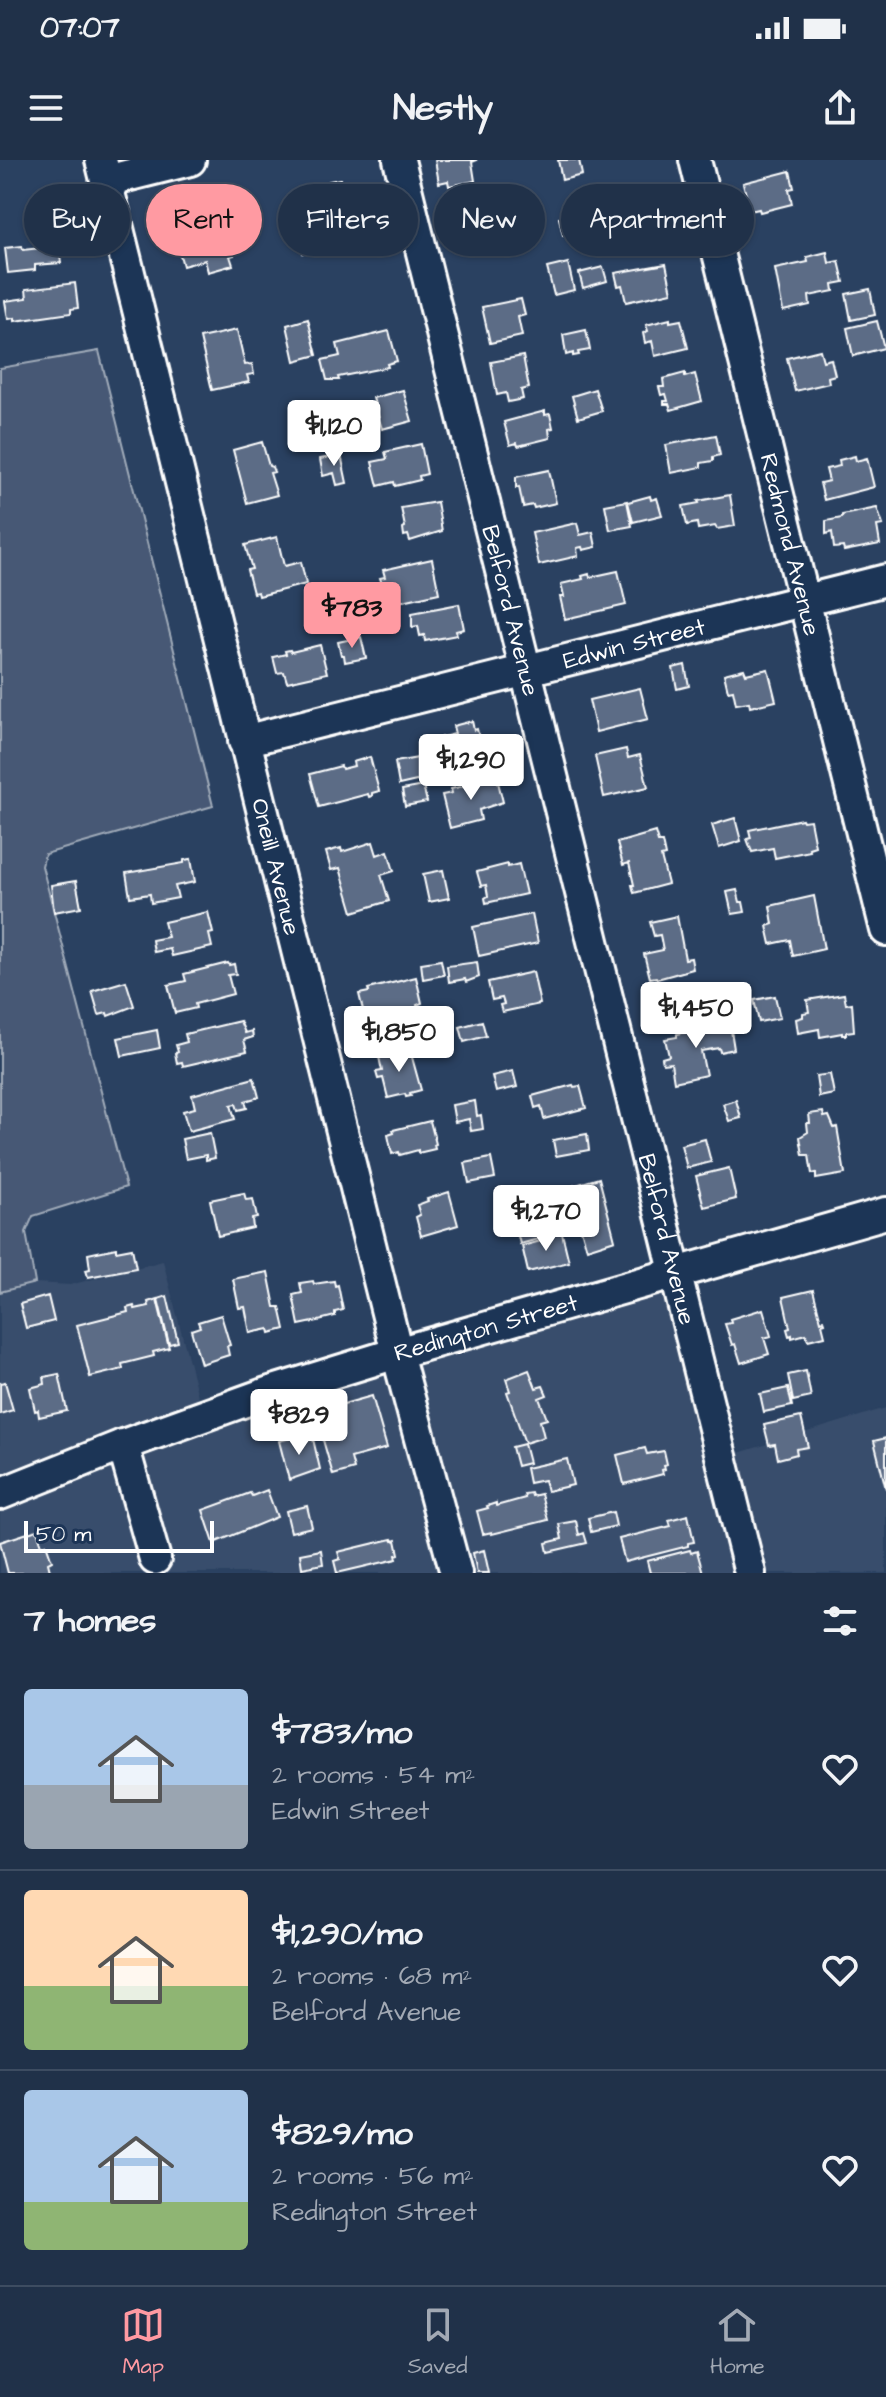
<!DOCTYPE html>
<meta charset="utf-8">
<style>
body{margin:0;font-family:"Architects Daughter",sans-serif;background:#283950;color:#f1f3f6;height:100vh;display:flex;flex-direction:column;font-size:30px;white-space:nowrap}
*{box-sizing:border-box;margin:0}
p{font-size:26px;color:#a2a9b4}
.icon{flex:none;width:44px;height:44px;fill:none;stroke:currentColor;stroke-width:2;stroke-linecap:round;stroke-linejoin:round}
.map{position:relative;height:1413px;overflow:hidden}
.sheet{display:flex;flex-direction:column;background:#203149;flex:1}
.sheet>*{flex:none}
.hud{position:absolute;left:24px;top:24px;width:838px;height:72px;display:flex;gap:16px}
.scale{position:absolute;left:24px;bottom:20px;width:190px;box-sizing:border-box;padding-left:8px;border:4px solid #fff;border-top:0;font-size:22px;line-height:28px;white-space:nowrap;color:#fff;-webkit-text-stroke:6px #1d3557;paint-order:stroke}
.price{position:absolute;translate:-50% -68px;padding:0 18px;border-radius:8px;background:#fff;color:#222;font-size:26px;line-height:52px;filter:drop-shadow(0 2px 4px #0008)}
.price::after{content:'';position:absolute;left:50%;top:48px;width:24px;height:18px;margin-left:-12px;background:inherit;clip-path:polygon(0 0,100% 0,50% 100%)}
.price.active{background:#ff9aa2;color:#111}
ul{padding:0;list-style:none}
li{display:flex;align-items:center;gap:24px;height:200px;padding:0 24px}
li+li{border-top:2px solid #3d4c61}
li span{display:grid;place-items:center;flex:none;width:224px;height:160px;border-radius:8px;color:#555}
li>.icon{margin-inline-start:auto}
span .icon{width:96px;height:96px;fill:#fffc;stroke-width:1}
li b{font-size:34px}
h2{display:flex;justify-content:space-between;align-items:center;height:96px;padding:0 24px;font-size:34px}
.pill{padding:0 28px;border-radius:36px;background:#203149;box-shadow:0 2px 6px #0004,0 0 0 2px #3d4c61;font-size:28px;line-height:72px}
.pill.active{background:#ff9aa2;color:#111}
.status{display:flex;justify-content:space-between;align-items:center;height:56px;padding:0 40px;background:#203149;direction:ltr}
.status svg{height:22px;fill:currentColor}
header{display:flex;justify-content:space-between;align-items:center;height:104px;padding:0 24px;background:#203149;font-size:36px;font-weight:800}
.tab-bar{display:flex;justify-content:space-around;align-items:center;height:112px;border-top:2px solid #3d4c61;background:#203149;font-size:22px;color:#a2a9b4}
.tab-bar a{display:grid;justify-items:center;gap:4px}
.tab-bar .active{color:#ff9aa2}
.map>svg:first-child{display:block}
.built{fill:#394e6c}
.green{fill:#465975;stroke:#a2acba;stroke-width:2}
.building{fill:#5b6c86;stroke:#fff;stroke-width:2}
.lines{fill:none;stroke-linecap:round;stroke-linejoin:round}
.minor-casing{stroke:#fff;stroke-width:36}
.minor{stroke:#1d3557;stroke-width:30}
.labels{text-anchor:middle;stroke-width:7;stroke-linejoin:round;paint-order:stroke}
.street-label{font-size:24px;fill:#fff;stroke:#1d3557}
</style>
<div class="status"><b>07:07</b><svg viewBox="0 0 49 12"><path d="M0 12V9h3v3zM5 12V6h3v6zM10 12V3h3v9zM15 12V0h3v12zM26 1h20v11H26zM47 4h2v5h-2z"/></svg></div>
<header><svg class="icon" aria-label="menu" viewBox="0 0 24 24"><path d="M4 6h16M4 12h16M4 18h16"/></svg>Nestly<svg class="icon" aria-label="share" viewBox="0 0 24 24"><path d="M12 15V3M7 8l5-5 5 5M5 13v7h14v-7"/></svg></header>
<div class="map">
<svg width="886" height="1413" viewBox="0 0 886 1413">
<rect width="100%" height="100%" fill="#2a4161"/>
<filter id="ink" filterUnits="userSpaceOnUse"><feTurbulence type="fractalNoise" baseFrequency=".0125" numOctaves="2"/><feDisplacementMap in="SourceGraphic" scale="16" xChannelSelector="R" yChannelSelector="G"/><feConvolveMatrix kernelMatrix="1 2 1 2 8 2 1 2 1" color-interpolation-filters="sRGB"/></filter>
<g filter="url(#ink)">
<path class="built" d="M163,1101l40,155 472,-144 47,186 164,-50v165h-886v-281l35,-9 35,2z"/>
<path class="green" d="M99,191l114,455 -168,48 -3,12 84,321 -93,29 -7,16 9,51 -35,9v-924z"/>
<path class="building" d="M435,0h42l-5,2 3,19 -26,5 -1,-5 -9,2z
M558,0h21l3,15 -20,5z
M790,11l4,17 -5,1 3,15 -32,8 -1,-3 -9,2 -7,-28z
M340,19l11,64 -48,10 -3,-15 13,-2 -3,-16 -5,2 -2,-8 5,-1 -5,-22 26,-6v-4z
M522,47l4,18 -19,3 -3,-18z
M641,49l1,3 11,-3 6,25 -32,9 -3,-11 -4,1 -2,-10 5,-1 -2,-8z
M223,52l9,31h2l2,5 -3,1 1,6 -4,1 3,9 -25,7 -3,-12 -22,6 -11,-41z
M582,52l4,17 -23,6 -4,-17z
M22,86l1,4 36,-4 2,17 -26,2v5l-27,3 -3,-25z
M827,92l2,11 10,-2 5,21 -11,2 1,7 -25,5 1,9 -27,6 -8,-42 33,-7 -1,-5z
M568,103l6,27 -20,5 -7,-27z
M666,104l6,28 -46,10 -4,-17 -4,1 -3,-13z
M603,107l4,14 -24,7 -4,-15z
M75,123l3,25 -7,1v4l-56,8v-3l-7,1 -3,-18 22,-3 -1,-9z
M870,129l5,26 -24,5 -5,-26z
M521,139l4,16 -7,2 4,19 -32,7 -8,-36z
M308,159l9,36 -22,6 -8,-36z
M670,159v3l11,-2 7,28 -33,8 -3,-15 -7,2 -2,-10 5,-2 -2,-6z
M877,161l7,27 -31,8 -6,-28z
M237,170l8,35 7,-1 2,10 -7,1 2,7 -37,8 -12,-52z
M586,170l4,20 -12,2 1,3 -6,1v-3l-7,2 -3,-20z
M389,171l8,30 -10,3 1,3 -50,10 1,3h-12l-5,-20 18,-4 -3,-12z
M820,190l3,11 8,-2 4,16 -7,2 1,6 -34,8 -8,-33z
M523,196l6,32 -8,2 2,9 -15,3 -2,-9 -9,2 -6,-33z
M685,213v4l10,-3 7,27 -31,9 -2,-6h-5v-3h4l-2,-7 -5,1 -2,-8h5l-1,-8z
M595,229l7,22 -24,7 -6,-22z
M403,230l9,31 -30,8 -9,-31z
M545,251v4l5,-1 3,14 -4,1 1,9 -32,8 -1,-3 -7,2 -6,-23z
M716,275l4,20 -7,2v4l-12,2v4l-30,6 -5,-28z
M262,282l7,24 3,1 2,5 -4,1 7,22 -30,8 -14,-53z
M421,284l6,30 -8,2 1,4 -25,6 -1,-4 -16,4 -6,-24 15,-3 -2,-7z
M340,290l7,33 -10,2 -3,-12 -11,3 -3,-17 15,-3 -1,-4z
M855,296l1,5 11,-3 7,29 -50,13 -4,-17 9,-2 -3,-12 14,-3 -1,-6z
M549,310l7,33 -22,5 -1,-3 -10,2 -4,-20 -3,1v-11z
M730,335l5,31 -18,3 -2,-3 -17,3 -1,-6 -10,2 -4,-19 16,-3 -1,-2z
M650,336l1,4 6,-2 5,17 -29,7 -5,-20z
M627,341l5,25 -22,4 -5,-25z
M437,342l5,29 -32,10 -2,-6 -4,1 -1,-8 2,-1 -4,-19z
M877,348l6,17 -6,1 3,18 -36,7 -1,-4 -9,1 -2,-16 -6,2v-13l16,-3v-3z
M577,363l3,12 13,-3 3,15 -13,3 -1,-3 -5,1 1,8 -39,9 -7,-32z
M277,377l7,29 17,-4 5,22 -47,12 -1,-4 -5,1 -6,-23 5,-1 -7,-24z
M432,399l7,34 -50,11 -9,-26 5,-1 -2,-7z
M618,411l8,34 -61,14 -5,-22h4l-3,-13 22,-5 -1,-3 7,-2 1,3z
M459,444l5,25 -8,2 1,4 -32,6 -1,-6 -4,1 -2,-10 -6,1v-14z
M361,477l5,21 -21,4 -1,-7h-3l-3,-13z
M320,485l7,28 -40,9 -3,-10 -7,1 -4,-16 13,-3 -1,-3 5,-1 1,2z
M685,505l4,21 -12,3 -4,-21z
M744,509l2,5 22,-5 8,32 -26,6 -1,-5 -13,2 -3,-14 -5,1 -4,-17z
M640,528l8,31 -52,13 -7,-32z
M472,561l2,9 3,-1 7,30 -27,7 -3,-12 -8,1 -4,-18 13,-3 -2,-8z
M626,589l2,9 12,-3 8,32 -44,10 -9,-41z
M370,597l9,34 -7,2v3l-3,1 -1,-3 -49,13 -9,-33 31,-8 1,3 12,-3 -1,-4z
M418,598l3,22 -22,5 -4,-23z
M497,618l6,24 -24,8 2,10 -31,8 -8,-33 10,-2 -1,-4z
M423,626l4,16 -22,4 -3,-16z
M735,658l6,23 -22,7 -7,-23z
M802,659l1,2 7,-1 5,26 -6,2 1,3 -35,7 -2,-10 -21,4 -5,-13 4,-1 -2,-8z
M655,672l3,10h4l3,14 -4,1 7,27 -34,9 -2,-8h2l-5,-22 -6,2 -6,-22z
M373,682l4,13 11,-4 6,20 -13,4 8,26 -36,11 -13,-44 -9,2 -5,-18 15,-4 1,4z
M191,699l4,23 -20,4 3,12 -27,5 -1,-9 -20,3 -4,-24 58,-10v-3z
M508,704v3l11,-3 7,30 -40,9 -1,-5 3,-2 -2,-11 -5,1 -4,-14z
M443,710l6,28 -20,4 -6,-28z
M76,721l5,26 -27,5 -3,-27z
M737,730l3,12h3l2,10 -13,2 -5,-22z
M814,736l10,53 -31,7 -3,-16 -19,4 -4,-18 6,-2 -3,-18z
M208,752l5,21 -4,1 3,13 -40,9 -2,-7 -16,3 -2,-12 16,-3 -4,-15z
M532,754l6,29 -59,13 -6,-29z
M677,756l8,43 6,-1 2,11 -36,10 -1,-2 -6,1 -6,-24 19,-4 -3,-15 -6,1 -4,-14z
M441,800l3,15 -21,4 -2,-16z
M477,802l2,15 -13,5 -1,-3 -16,3 -2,-16z
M228,803l1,2 5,-1 2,10 -8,1 5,19 -38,10 1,4 -21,5 -7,-28 18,-4 -2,-7z
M533,812l7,32 -38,8 -2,-7 4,-1 -2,-6 -10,2 -4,-18z
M416,817l6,26 -5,2 1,5 -52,13 -7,-29 10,-2 -1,-3z
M126,821l8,25 -26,10 -1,-3 -8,2 -7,-24z
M844,834l2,10 6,-1 2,28 -8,1v3h-4v-2l-22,4 -1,-8 -21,4 -2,-14 7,-2v-4l6,-1 -2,-12z
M775,836l5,22 -21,4 -5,-22z
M240,861l5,12 7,-2 1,6 -9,3 3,11 -64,15 -1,-4 -5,1 -2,-10 3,-1 -2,-7 11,-3 -2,-8z
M482,861l4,15 -22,6 -4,-15z
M730,864l4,25 -14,3 -1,-4 -18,3 5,24 -32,7 -3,-19 -8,1 -1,-6 7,-2 -4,-17 12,-2v-3z
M157,870l3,18 -38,8 -4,-18z
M410,890l11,40 -11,3 1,3 -5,1 -1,-3 -17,4 -5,-20 -5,1 -2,-7 6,-1 -3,-14z
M513,911l4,16 -21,5 -4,-16z
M830,914l4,20 -15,3 -3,-21z
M254,918l5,19 -14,4 2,7 -9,2 -2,-6 -5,1 4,14 -46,12 -6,-20 12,-3 -3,-13z
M573,925l1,2 6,-1 6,22 -42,11 -3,-13 -6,2 -3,-12z
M736,940l5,18 -12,3 -6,-17z
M475,941l2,15 4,-1 2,14 -12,2 -2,-12 -14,3 -3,-17z
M823,952l1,5 5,-1 5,12 3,-1 8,47 -29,5v-6l-4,1 -3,-19h-6l-3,-18 8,-5 -1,-9h3l-1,-9z
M430,961l6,23 -2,1 1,4 -17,4v-3l-18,5 -1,-3 -7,2 -4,-19 6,-2 -1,-3z
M210,973l5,25 -9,2v-5l-20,4 -4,-20z
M587,974l2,16 -33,6 -3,-16z
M705,979l6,23 -24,6 -6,-23z
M491,998l4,20 -26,5 -4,-20z
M729,1008l7,31 -32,8 -8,-31z
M599,1018l16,62 -28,9 -14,-46 10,-2 -1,-3 -10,2 -3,-13z
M449,1032l9,33 -37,11 -5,-19 4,-2 -3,-10 11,-4 -1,-2z
M244,1033l2,7 7,-1 4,19 -5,1 1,9 -35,8 -8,-36z
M532,1042l10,36 -22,6 -9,-36z
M561,1069l8,33 -41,10 -6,-26 30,-8 -2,-7z
M116,1088v3l16,-3 4,20 -48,9 -2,-7 4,-1 -2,-15z
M268,1112l7,35h5l5,22 -15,4 -1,-4 -19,4 -5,-26 -6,1 -6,-29z
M313,1121l1,3 20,-3 1,5 3,-1 5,25 -8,2v4l-12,3v1l-24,5 -6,-30 9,-2 -2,-10z
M813,1130l8,31 3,-1 1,3 -3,1 3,12 -17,4 -2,-6 -14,4v-3l-3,1 -2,-7 3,-1 -7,-31z
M48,1136l6,25 -28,7 -6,-24z
M167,1136l11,46 -9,2 -11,-45z
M157,1139l12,49 -16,4 1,4 -32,8 1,5 -33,8 -13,-52 51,-13 -1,-4 7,-2 1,3 14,-3 -1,-4z
M763,1149l8,27 -7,2 5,16 -28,9 -6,-19 -3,1 -7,-21 6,-1 -1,-4z
M221,1155l9,30 -3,1 2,9 -28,9 -10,-34 9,-3 -2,-5z
M529,1210l7,18 7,-2 4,9 -8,3 8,21 -7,2 4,16 -19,6 -18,-51 3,-1 -4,-12z
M806,1211l5,26 -18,4 -5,-26z
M59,1214l8,37 -28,6 -1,-7 -3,1 -5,-23 15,-4 -1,-7z
M5,1222l8,28 -13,4v-31z
M788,1228l4,18 -28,6 -4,-18z
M372,1236l15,52 -36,10 3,11 -21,6 -18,-63z
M801,1257l7,30 -12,2 1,5 -19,5 -3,-15 -6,1 -5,-20z
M303,1275l2,6 8,-2 7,30 -31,11 -10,-39z
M886,1278v51l-12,-48z
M524,1284l5,19 -12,3 -5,-19z
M645,1288l2,6 17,-3 3,13 -3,1 1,4 -3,1 1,4 -39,10 -7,-29z
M567,1299l6,26 -26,6 -3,-11 -15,3 -3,-15z
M267,1330l10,27 -63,26 -11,-33 47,-17 2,3z
M531,1333l1,3 9,-2 7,26 -56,14v-2l-9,2 -6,-23 11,-3 -1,-2 9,-3v3l29,-8 -1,-4z
M307,1346l5,21 -21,5 -5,-21z
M613,1352l3,14 -25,6 -3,-14z
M688,1355l6,27 -6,1v3l-63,16 -6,-23 52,-13 -2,-6z
M576,1361l3,14 5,-2 3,10 -39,9 -2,-9 16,-4 -3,-15z
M37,1370l5,16 4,-2 6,17 -4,2 2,8 -7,2h-35l-8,-31z
M392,1379l1,2 3,-1 3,14 -3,1 1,4 -60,14 -3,-12 6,-2 -2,-7z
M321,1390l2,14 -21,4 -2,-14z
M484,1390l5,23h-12l-4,-20z
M690,1390l1,3 6,-2 6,22h-53l-3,-12z"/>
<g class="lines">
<g class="minor-casing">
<g id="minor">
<path id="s1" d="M101,0l296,1193 59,220"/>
<path id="s2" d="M399,0l351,1413"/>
<path id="s3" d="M695,0l191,770"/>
<path d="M106,21l84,-21"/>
<path id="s4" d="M244,581l642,-161"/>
<path d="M123,1285l32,114"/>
<path id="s5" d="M0,1334l123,-49 144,-52 130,-40 489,-140"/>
</g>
</g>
<use href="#minor" class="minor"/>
</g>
</g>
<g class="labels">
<g class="street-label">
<text dy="8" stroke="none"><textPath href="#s3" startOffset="396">Redmond Avenue</textPath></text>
<text dy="8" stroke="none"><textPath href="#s2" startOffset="464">Belford Avenue</textPath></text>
<text dy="8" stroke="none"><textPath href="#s4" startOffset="402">Edwin Street</textPath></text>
<text dy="8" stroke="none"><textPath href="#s1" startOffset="728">Oneill Avenue</textPath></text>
<text dy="8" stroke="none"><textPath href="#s2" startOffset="1112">Belford Avenue</textPath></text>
<text dy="8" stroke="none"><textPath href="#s5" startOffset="514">Redington Street</textPath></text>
</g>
</g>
</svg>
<div class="scale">50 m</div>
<b class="price" style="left:334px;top:308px">$1,120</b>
<b class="price active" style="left:352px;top:490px">$783</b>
<b class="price" style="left:471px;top:642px">$1,290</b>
<b class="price" style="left:696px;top:890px">$1,450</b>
<b class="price" style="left:399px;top:914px">$1,850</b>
<b class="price" style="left:546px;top:1093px">$1,270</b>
<b class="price" style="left:299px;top:1297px">$829</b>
<div class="hud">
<a class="pill">Buy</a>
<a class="pill active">Rent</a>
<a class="pill">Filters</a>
<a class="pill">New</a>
<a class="pill">Apartment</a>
</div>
</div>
<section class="sheet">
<h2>7 homes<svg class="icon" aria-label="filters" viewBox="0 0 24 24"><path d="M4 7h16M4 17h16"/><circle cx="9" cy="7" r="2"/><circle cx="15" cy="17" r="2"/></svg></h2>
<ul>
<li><span style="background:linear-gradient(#a9c7e8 60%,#9aa5b1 0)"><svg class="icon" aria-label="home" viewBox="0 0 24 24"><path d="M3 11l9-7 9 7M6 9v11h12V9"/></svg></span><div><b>$783/mo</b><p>2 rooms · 54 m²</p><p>Edwin Street</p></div><svg class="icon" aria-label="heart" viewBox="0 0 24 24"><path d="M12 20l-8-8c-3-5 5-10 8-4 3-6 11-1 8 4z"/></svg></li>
<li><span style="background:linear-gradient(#ffd9b3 60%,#8fb573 0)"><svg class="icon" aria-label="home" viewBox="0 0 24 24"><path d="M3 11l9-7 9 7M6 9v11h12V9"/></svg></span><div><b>$1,290/mo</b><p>2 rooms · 68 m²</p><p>Belford Avenue</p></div><svg class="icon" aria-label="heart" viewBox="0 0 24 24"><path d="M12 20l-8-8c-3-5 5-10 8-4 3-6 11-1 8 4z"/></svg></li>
<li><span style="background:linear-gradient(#a9c7e8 70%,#8fb573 0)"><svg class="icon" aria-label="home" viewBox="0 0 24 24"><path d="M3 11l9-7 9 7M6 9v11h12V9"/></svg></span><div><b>$829/mo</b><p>2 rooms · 56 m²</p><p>Redington Street</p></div><svg class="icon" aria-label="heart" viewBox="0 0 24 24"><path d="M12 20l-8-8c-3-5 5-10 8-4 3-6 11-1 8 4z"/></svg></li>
</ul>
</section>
<nav class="tab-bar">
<a class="active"><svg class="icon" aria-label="map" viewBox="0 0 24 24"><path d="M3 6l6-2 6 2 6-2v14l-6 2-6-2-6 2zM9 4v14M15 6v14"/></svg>Map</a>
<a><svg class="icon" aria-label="saved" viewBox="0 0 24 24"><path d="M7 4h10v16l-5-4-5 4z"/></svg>Saved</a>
<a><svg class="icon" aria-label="home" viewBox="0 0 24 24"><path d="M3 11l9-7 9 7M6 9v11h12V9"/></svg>Home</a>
</nav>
